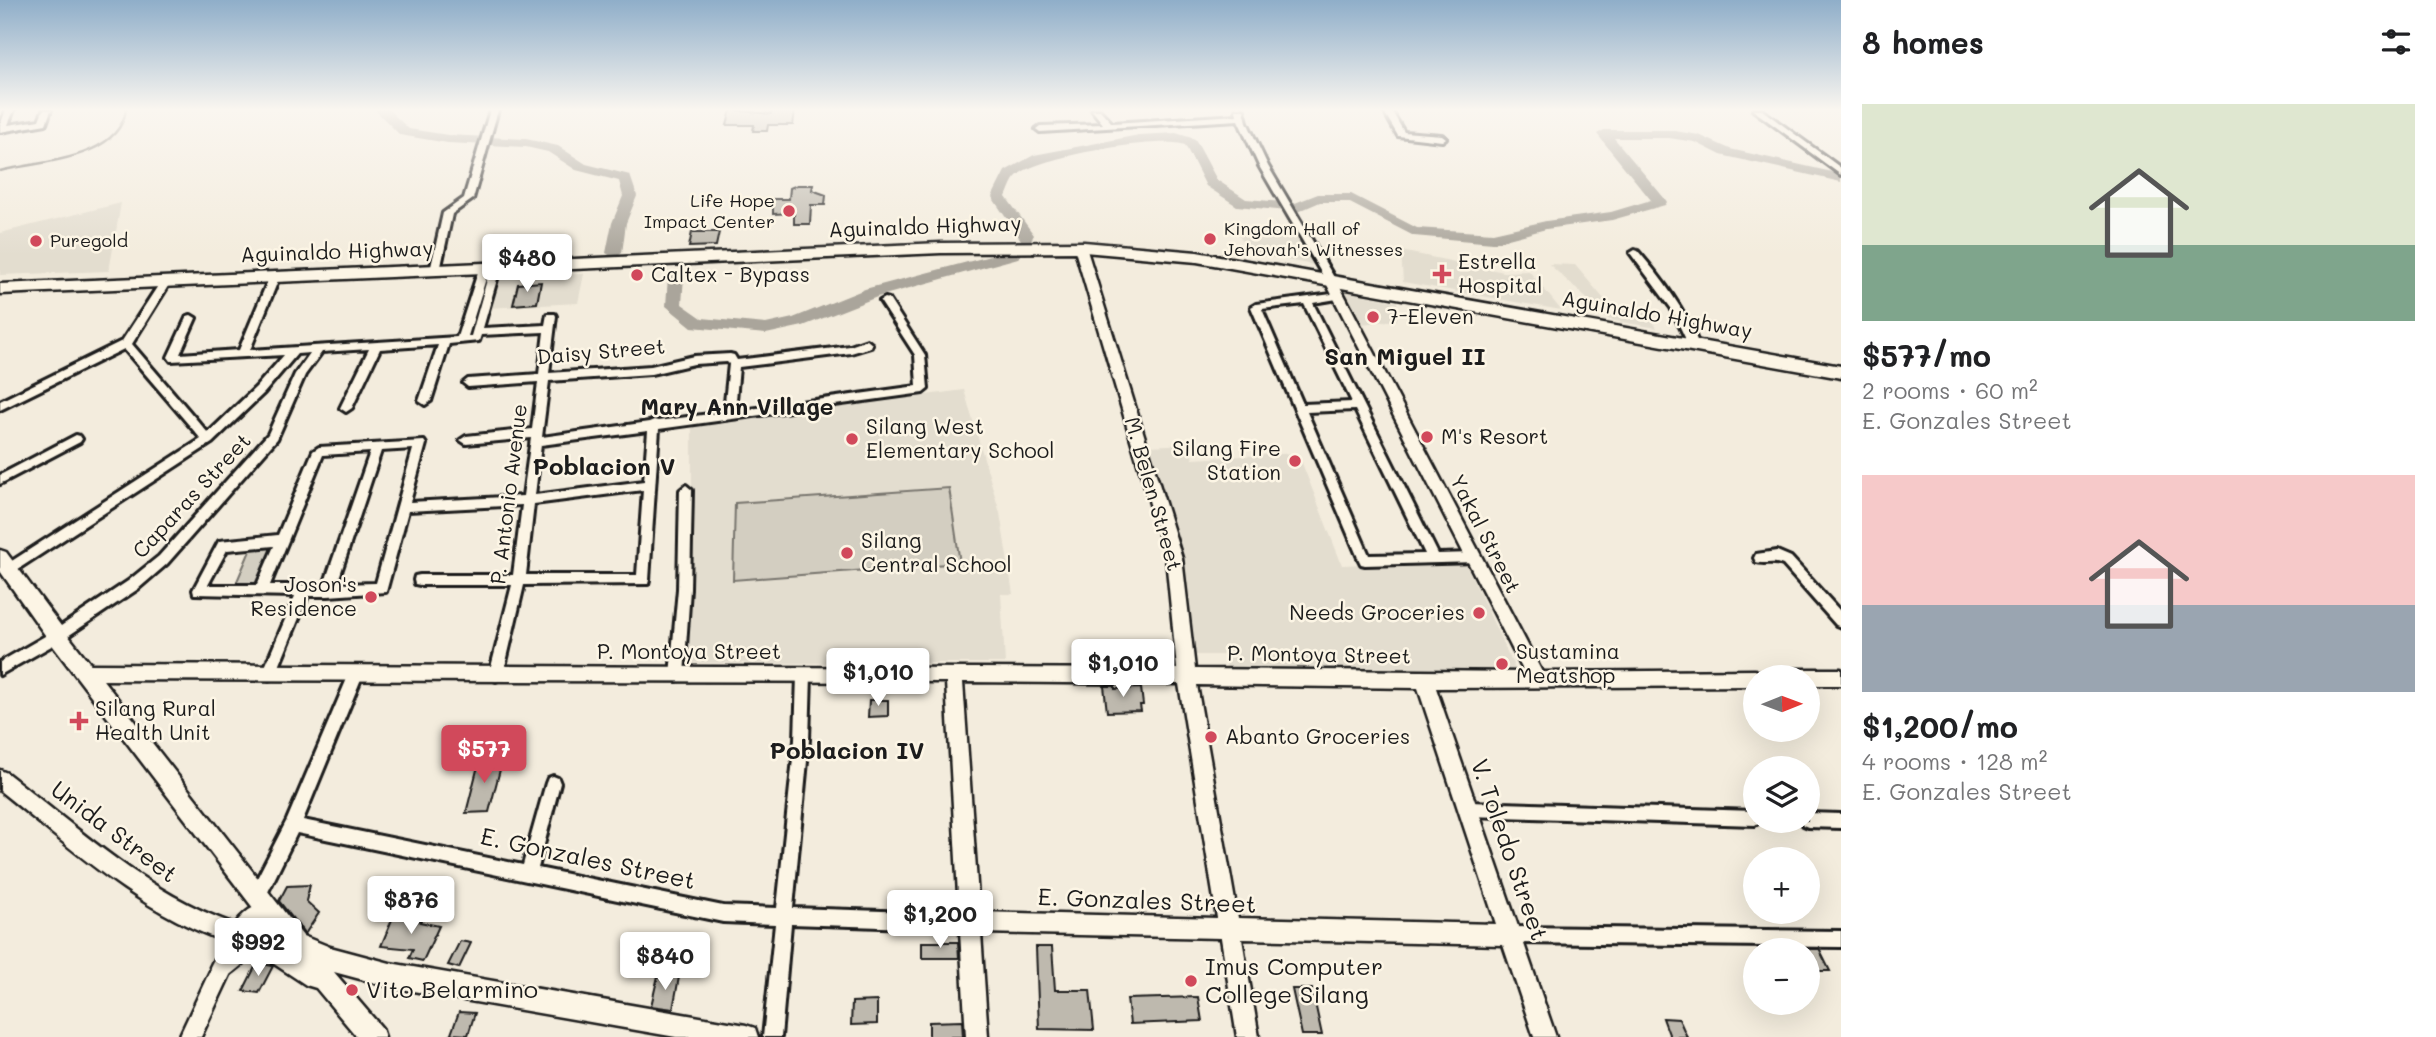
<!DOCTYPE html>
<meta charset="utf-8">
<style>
body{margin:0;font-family:Mali,sans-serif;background:#f2f2f2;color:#202124;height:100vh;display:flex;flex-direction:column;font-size:26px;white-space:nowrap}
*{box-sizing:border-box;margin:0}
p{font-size:23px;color:#757577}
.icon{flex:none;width:38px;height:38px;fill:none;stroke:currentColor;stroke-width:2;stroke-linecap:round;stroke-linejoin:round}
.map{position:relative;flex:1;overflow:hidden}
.sheet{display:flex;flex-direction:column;background:#fff;width:595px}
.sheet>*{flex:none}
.needle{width:46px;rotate:89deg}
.buttons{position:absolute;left:1743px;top:665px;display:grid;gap:14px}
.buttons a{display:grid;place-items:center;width:77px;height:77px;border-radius:50%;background:#fff;box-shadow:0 7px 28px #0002;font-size:35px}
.price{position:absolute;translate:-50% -60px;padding:0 16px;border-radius:7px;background:#fff;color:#222;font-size:23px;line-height:46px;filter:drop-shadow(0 2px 4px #0008)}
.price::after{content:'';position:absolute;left:50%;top:42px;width:21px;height:16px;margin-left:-10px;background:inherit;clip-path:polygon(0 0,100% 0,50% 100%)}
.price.on{background:#d1495b;color:#fff}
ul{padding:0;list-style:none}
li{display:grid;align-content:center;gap:14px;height:371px;padding:0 21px}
li span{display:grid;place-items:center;height:217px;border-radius:0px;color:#555}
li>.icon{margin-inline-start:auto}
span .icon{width:126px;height:126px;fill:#fffc;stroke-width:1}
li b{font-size:30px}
h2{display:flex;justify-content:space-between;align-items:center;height:84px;padding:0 21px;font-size:30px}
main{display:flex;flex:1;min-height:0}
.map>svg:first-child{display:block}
.built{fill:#e3ddcf}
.green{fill:#d3cec1;stroke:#78756e;stroke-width:2}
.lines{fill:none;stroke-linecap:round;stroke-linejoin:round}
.stream{stroke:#716e68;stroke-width:2.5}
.river{fill:#aaa59b;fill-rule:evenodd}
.building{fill:#beb9ae;stroke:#1c1c1c;stroke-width:2}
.minor-casing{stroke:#1c1c1c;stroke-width:6}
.tertiary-casing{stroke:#1c1c1c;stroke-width:5}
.secondary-casing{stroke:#1c1c1c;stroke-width:5}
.primary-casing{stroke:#1c1c1c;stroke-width:5}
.minor{fill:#fcf5e5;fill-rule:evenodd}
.tertiary{fill:#fcf5e5;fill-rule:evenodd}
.secondary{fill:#fcf5e5;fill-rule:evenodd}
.primary{fill:#fcf5e5;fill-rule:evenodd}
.poi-dot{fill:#d1495b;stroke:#fcf5e5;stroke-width:2.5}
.labels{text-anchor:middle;stroke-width:5;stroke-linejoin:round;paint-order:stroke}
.far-poi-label{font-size:18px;fill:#1c1c1c;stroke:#fcf5e5;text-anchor:start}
.street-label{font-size:21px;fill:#1c1c1c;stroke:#fcf5e5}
.poi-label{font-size:21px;fill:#1c1c1c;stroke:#fcf5e5;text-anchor:start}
.neighbourhood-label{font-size:23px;font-weight:bold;fill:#1c1c1c;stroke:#fcf5e5}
.quarter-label{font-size:24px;font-weight:bold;fill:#1c1c1c;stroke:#fcf5e5}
.near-street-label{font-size:24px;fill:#1c1c1c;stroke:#fcf5e5}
.near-poi-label{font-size:24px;fill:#1c1c1c;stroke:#fcf5e5;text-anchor:start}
</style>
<main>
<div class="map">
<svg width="1841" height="1037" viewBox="0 0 1841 1037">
<rect width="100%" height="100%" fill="#f3ecdd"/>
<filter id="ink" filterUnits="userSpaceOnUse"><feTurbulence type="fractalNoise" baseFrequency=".0143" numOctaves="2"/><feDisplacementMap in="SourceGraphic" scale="14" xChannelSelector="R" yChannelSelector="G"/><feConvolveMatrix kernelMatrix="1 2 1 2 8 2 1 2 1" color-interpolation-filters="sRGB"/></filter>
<g filter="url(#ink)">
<path class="built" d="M121,203l-12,68 -109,4v-42z
M1297,227l22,39 -70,-13 -12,-21z
M1401,251l103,21 25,-1 32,39 -158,-28z
M1549,264l26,1 35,41 33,1 14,21 -47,-8z
M584,274l-6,29 -91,5 8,-31z
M1344,291l53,11v18l-36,4z
M964,390l36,123 13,81h-12l4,69h-324l11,-160v-77z
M1188,444l5,15 105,-6 44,112 122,-5 53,113 -290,-5 -3,-13h-29l-15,-105 -31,-104z"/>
<path class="green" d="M949,488l11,75 -227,17 2,-77z
M275,545l-17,40 -23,1 17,-40z"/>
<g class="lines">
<path class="stream" d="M0,171c40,-10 118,-11 126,-61"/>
<path class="river" d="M375,110h14l20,19 39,6 78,4 32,7 28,18 44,11 7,21 -11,27 -4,30 -8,5 -8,-5 6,-30 11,-27 -4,-15 -43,-11 -28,-18 -22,-5 -78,-4 -48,-8z
M1604,130h65l30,5 31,14 111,25v8l-120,-27 -26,-13 -26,-4h-55l51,61 2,3 -2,3 -53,15 -66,9 -53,14 -79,-7 -66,-34h-28l-23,10 -60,-6 -31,-20 -21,-41c-26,-9 -152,12 -169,32 -5,5 -7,14 -10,20l28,38 -3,5h-10l-29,-43 13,-26 29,-16 105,-20 37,-2 19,6 22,41 29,19 49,4 23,-9h33l66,34 76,5 53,-12 65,-9 40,-12 -54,-66z
M1013,250l5,2 3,3 -3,3 -141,39 -74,29 -37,8 -74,-7 -26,-21 2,-30 8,-5 8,5 -2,28 20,14 64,6 27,-6 72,-29z"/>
</g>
<path class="building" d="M731,110l40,4 1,-4h23l-2,15h-25l-1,6h-14l1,-6h-27z
M797,185h16l-1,5 14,5 -1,10h-14l-1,19h-16v-11l-21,1v-15h16l1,-11z
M692,232h27l-3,14 -27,1z
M541,282l-4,21 -24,2 5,-21z
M1104,686h11v3l26,-1 2,17h-3l1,6 -34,1z
M869,700h19v16l-20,1z
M480,758h23l-14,54 -23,1z
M310,885l-4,16 13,12 -14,21 -26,-33 8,-15z
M955,893l1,18 -28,-1v-16z
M393,917l28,3 -1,2 19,4 -16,35 -14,-3 4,-9 -32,-3z
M460,941l11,2 -12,25 -11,-3z
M922,942h36l1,16h-37z
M1036,947h16l3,43h35l4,40 -55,-1z
M1819,949l11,22h-22v-22z
M257,963l16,3 -14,27 -16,-2z
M658,976l21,1 -6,32 -22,-3z
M1292,989h20l10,46h-20z
M1198,997l4,24 -72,3 -3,-25z
M877,1001v23l-26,1 1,-23z
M459,1012l16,1 -7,22 -17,-1z
M1663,1018l16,1 8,18h-17z
M962,1021l1,16h-34v-15z"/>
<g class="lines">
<g class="minor-casing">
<path id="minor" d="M6,110h8l-6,15 31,-5 4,-10h8l-5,14 -46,8v-7z
M490,110h8l-25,89 -21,15 -12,57 -2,2h-6l-2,-2 13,-58 21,-15z
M1092,110h8l12,13 125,-8 -1,-5h8l3,12 21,44 67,113 -1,2h-8l-67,-115 -21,-46 -198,12 -4,-3 4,-3 63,-2z
M1383,110h8l13,22 38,3 4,3 -4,3 -44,-5z
M1753,110h9l79,58v7z
M1635,250l3,1c25,29 47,58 61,94l-1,3h-8l-19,-40 -41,-55z
M484,266l5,3 -21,67h3l19,-67 2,-2h6l2,2 -17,59 62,-3 2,-11h8l1,2 -7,57 102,-7 43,-10 36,-2 4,1 3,5 113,-14 17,-6 5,4 -1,3 -20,6 -112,14 -4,44 182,-25 -2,-31 -35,-54 5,-3 4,1 36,56 3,34 -5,4 -264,36 -10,151 -1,4 -124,1 -21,90 -2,4 -5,2 -5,-2 -2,-4 23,-90h-92l-5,-1 -1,-4 1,-4 5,-1h93l9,-70 -114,6 -22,81 -58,4h-20l-32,78 -2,4 -5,2 -5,-2 -2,-4 33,-78 -101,-2 -1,-4 26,-49 59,-6 35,-84 6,-4 105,-6 2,3 -16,58 113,-6 8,-58 -65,6 -6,-4 6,-4 66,-7 6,-47 -70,5 -5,-4 5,-4 71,-5 5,-42 -63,3 -2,6 -30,3 -18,57 -6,4 -6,-4 19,-56 -58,4 -28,59 -6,4 -6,-4 29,-59 -47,3 -17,23 -28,64 -110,125 -29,25 -76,51 -62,35v-13l52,-30 76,-51 31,-25 109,-122 27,-60 15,-21 -13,1 -33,39 -52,50 -203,132 -5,-1 -1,-4 1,-4 197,-127 -77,-90 -124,61v-9l122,-60 39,-60 4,-1 5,3 -38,61 76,89 48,-46 28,-32 -113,6 -3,-4 19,-41 4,-1 5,3 -16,36 59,-4 30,-72 5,-3 5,3 -29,72 207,-13 22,-68zM727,362l2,2 -5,48 -66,9 -4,-1 -5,2 -107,15 7,-56 102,-7 43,-10zM648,431l-4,50 -109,14 6,-50zM413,449l-37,134 -39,1 44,-133zM370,452l-46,133h-54l53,-130zM643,490l-6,85h-111l8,-71zM274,546l-17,39h-49l19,-35z
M1339,293l4,1v4l-30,5 125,251 35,-1 4,1 2,4 -2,4 -112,3 -4,-1 -2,-4 -108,-253 5,-3zM1304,304l48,98 -49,2 -41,-95zM1355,410l70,144 -56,1 -62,-143z
M76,435l4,1 2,3 -2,3 -80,42v-9z
M686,485l6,5 -2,99 -6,86 -2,4 -5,2 -5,-2 -2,-4 8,-86 2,-99z
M1777,551l14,6 50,55v15l-5,-2 -53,-60c-10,-5 -18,0 -27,-3l-2,-4 2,-4z
M356,668l5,2 2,4 -60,146 220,45 23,-82 2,-5 5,-2 5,2 2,5 -22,85 185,38 54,2 18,-168 2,-65 2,-4 5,-2 5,2 2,4 -2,65 -16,168 178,6 6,2 2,6 -2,6 -6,2 -180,-6 -10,113h-18l12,-113 -52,-2 -426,-89 -33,67 -6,2 -6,-2 -2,-6 2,-6 35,-68 62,-146 2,-4z
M1468,802l287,9v10h6l-6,4 -287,-9 -5,-2 -3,-5 3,-5z
M1808,813l33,1v14l-33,-1 -5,-2 -2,-4h7z
M1511,927l330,4v16l-330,-4 -6,-2 -2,-6 2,-6z"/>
</g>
<g class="tertiary-casing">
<path id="tertiary" d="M1080,243l6,4 96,311 13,111 329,3 -200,-393 6,-4 6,4 206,393 213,-2 6,3 3,4h-9v9l-319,2 120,349h-22l-31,-92 -261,-6 17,98h-22l-16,-99 -240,-5 7,104h-22l-20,-355 -861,-2 -6,-3 -3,-5 3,-5 6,-3 1092,5 -11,-111 -92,-311zM963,682l216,2 38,234 -238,-6zM1197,685l221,3 78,236 -258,-6z
M1788,669h53v16h-33v-8h-29l3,-5z
M0,770l7,3c72,56 141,121 228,151 14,-18 26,-24 47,-15l3,7 -3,7 -7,3 -12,-2 -14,16 -11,18 -37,79h-22l45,-96c-86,-30 -154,-94 -224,-150z"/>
</g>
<g class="secondary-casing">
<path id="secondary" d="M0,550l6,2 58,78 239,306 27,11 60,16 356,62 9,3 3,9h-82l-286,-50 -56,-15 48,56 3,9h-28l-41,-49 -10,-3 -47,-31c-15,6 -23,19 -37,25l-8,-4 -4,-8 4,-8 17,-17 -3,-6 4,-8 8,-4 36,14 -226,-296 -50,-71z"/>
</g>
<g class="primary-casing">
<path id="primary" d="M1084,242l113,10 644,114v12l-644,-116 -113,-10 -143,1 -941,41v-10l941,-41z"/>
</g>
<use href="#minor" class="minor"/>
<use href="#tertiary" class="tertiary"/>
<use href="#secondary" class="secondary"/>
<use href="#primary" class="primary"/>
</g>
</g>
<linearGradient id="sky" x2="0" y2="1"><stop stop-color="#8faec9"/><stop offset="0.43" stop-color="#faf6f0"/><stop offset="1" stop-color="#faf6f0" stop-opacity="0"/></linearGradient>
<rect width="1841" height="255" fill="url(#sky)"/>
<g class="poi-dot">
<circle cx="789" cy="211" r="7"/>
<circle cx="1210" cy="239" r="7"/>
<circle cx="36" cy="241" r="7"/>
<path d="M1438.5 263.5h7v7h7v7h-7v7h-7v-7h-7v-7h7z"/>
<circle cx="637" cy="275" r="7"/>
<circle cx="1373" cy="317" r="7"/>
<circle cx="1427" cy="437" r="7"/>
<circle cx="852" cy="439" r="7"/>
<circle cx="1295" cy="461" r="7"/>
<circle cx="847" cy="553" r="7"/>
<circle cx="371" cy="597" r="7"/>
<circle cx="1479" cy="613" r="7"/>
<circle cx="1502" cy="664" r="7"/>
<path d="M75.5 710.5h7v7h7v7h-7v7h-7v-7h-7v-7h7z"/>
<circle cx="1211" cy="737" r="7"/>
<circle cx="1191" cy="981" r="7"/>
<circle cx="352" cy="990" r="7"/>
</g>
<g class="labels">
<g class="far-poi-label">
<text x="775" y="207" text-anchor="end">Life Hope<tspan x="775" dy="21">Impact Center</tspan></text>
<text x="1224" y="235">Kingdom Hall of<tspan x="1224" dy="21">Jehovah's Witnesses</tspan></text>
<text x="50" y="247">Puregold</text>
</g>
<g class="street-label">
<text transform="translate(925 227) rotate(-2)" y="7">Aguinaldo Highway</text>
<text transform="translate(337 252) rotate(-2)" y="7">Aguinaldo Highway</text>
<text transform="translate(1657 315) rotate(10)" y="7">Aguinaldo Highway</text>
<text transform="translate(601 352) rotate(-5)" y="7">Daisy Street</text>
<text transform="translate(509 494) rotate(-83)" y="7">P. Antonio Avenue</text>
<text transform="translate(1153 494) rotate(74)" y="7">M. Belen Street</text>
<text transform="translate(192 496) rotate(-47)" y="7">Caparas Street</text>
<text transform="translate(1485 534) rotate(63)" y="7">Yakal Street</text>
<text x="689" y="659">P. Montoya Street</text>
<text transform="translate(1319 655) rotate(1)" y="7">P. Montoya Street</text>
</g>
<g class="poi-label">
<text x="1458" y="269">Estrella<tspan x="1458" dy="24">Hospital</tspan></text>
<text x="651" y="282">Caltex - Bypass</text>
<text x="1387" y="324">7-Eleven</text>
<text x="866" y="434">Silang West<tspan x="866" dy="24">Elementary School</tspan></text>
<text x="1441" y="444">M's Resort</text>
<text x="1281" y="456" text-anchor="end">Silang Fire<tspan x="1281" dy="24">Station</tspan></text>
<text x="861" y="548">Silang<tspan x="861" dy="24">Central School</tspan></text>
<text x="357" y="592" text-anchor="end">Joson's<tspan x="357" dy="24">Residence</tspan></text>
<text x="1465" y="620" text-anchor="end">Needs Groceries</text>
<text x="1516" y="659">Sustamina<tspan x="1516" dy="24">Meatshop</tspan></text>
<text x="95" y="716">Silang Rural<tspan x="95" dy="24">Health Unit</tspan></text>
<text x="1225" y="744">Abanto Groceries</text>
</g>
<g class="neighbourhood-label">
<text x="737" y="415">Mary Ann Village</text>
</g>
<g class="quarter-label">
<text x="1405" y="365">San Miguel II</text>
<text x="604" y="475">Poblacion V</text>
<text x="847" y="759">Poblacion IV</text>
</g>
<g class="near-street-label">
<text transform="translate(114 832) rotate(37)" y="8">Unida Street</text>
<text transform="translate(1509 850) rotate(71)" y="8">V. Toledo Street</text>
<text transform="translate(588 859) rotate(12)" y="8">E. Gonzales Street</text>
<text transform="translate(1147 901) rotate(2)" y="8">E. Gonzales Street</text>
</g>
<g class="near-poi-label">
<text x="1205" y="975">Imus Computer<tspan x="1205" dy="28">College Silang</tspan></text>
<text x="366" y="998">Vito Belarmino</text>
</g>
</g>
</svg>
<div class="buttons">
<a><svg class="needle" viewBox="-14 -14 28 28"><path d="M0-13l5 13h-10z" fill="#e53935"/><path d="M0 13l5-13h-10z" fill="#757577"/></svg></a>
<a><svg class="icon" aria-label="layers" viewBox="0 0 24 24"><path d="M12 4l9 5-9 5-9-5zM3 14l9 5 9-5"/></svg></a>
<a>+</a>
<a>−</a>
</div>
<b class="price" style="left:527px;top:294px">$480</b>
<b class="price" style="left:1123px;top:699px">$1,010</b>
<b class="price" style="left:878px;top:708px">$1,010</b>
<b class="price on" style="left:484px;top:785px">$577</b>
<b class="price" style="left:411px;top:936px">$876</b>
<b class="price" style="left:940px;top:950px">$1,200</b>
<b class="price" style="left:258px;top:978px">$992</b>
<b class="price" style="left:665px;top:992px">$840</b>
</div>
<section class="sheet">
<h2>8 homes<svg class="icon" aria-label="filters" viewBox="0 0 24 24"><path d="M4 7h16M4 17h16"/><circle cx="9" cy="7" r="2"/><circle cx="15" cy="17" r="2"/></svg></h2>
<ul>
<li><span style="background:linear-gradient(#dfe7d0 65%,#7fa58c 0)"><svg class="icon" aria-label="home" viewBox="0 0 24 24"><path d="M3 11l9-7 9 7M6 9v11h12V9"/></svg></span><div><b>$577/mo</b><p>2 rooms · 60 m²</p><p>E. Gonzales Street</p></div></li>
<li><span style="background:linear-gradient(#f6c9c9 60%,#9aa5b1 0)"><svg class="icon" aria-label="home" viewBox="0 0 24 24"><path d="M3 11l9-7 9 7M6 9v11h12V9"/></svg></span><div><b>$1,200/mo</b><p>4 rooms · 128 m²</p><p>E. Gonzales Street</p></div></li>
</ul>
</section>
</main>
